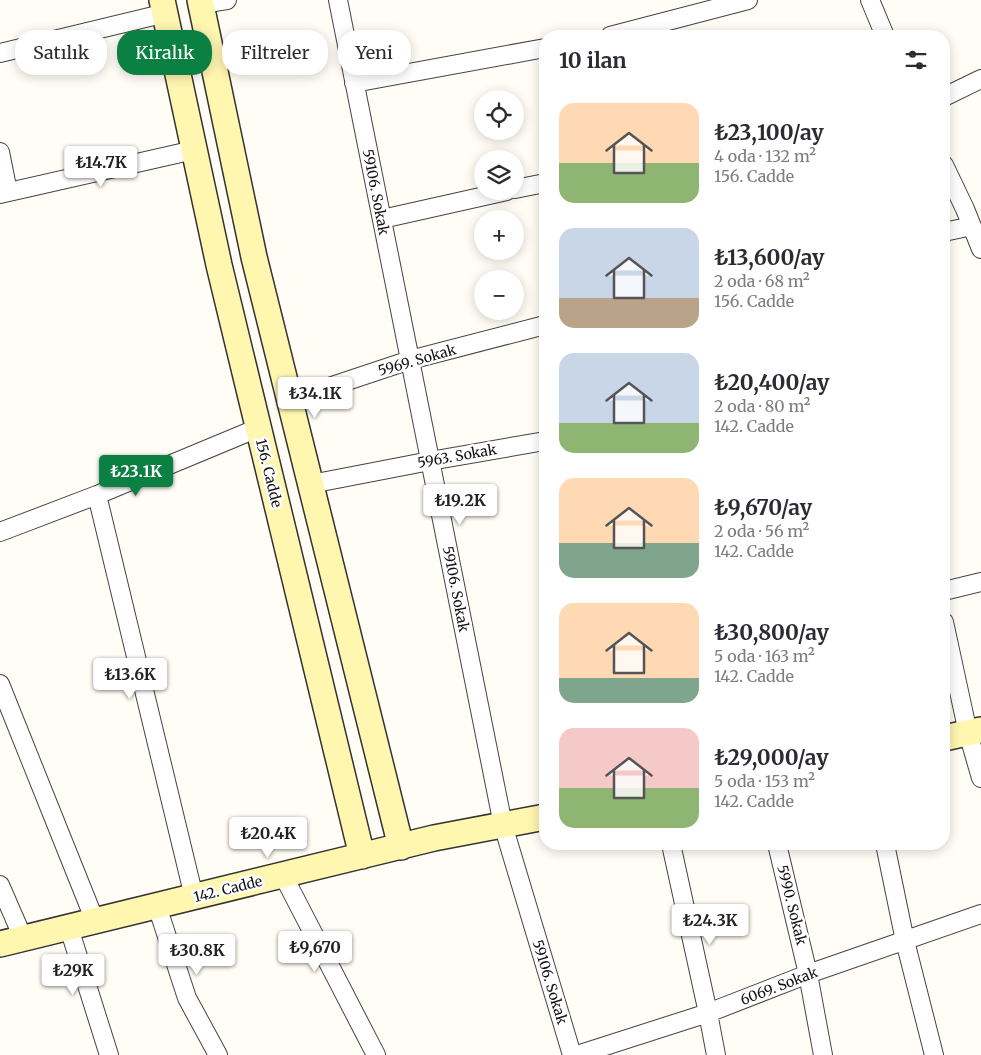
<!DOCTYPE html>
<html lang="tr">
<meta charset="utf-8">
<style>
body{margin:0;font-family:Merriweather,serif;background:#f7f7f7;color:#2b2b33;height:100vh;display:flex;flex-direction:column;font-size:19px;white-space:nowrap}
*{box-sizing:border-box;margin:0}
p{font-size:16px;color:#7c7c81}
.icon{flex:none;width:28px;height:28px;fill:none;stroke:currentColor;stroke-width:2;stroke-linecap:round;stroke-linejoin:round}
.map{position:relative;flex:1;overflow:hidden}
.side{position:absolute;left:539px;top:30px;width:411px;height:820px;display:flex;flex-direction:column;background:#fff;border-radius:20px;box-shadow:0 2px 12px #0003}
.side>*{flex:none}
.hud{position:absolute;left:15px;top:30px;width:449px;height:45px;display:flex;gap:10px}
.buttons{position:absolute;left:474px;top:90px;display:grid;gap:10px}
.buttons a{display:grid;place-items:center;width:50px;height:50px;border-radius:50%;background:#fff;box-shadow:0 2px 12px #0003;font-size:25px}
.price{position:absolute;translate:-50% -42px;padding:0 11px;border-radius:5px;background:#fff;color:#222;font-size:16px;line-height:32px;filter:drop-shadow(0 1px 2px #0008)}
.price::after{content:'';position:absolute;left:50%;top:30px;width:15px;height:11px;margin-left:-8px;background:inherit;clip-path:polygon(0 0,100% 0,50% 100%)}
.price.active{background:#0b8043;color:#fff}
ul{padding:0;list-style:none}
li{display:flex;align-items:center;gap:15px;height:125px;padding:0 20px}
li span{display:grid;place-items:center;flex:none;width:140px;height:100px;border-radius:15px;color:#555}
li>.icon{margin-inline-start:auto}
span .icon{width:60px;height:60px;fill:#fffc;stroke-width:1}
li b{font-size:21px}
h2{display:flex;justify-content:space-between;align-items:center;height:60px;padding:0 20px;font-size:21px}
.tag{padding:0 18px;border-radius:20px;background:#fff;box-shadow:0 2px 12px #0003;font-size:18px;line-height:45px}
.tag.active{background:#0b8043;color:#fff}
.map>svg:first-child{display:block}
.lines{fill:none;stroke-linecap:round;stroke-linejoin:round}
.street-casing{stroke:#444;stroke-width:20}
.secondary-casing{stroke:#333;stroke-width:28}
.street{stroke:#fff;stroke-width:18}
.secondary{stroke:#fff6b0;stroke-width:25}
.labels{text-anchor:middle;stroke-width:5;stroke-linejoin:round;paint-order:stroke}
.street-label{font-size:14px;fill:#111;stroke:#fff}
</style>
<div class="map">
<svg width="981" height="1055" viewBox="0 0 981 1055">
<rect width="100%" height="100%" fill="#fffdf5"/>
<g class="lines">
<g class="street-casing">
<path id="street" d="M338,0l165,825 69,230
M870,0l15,36
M201,4l26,-4
M610,36l138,-36
M0,53l166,-40
M354,83l191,-35
M944,97l37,-18
M0,152l8,40
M944,165l21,44 16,40
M515,189l30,-6
M0,194l194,-44
M382,219l125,-28
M944,232l28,-6
M290,400l120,-40 135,-35
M311,484l119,-23 115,-20
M97,495l97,402
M0,532l97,-37 161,-67
M944,591l37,-9
M944,622l24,111 13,45
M0,684l95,237
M671,844l37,169 8,42
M777,844l31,130 15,81
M885,844l20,97 29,114
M283,875l93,180
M0,885l23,53
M157,906l30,92 31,57
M69,928l40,127
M577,1055l131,-42 100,-39 173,-60"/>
</g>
<g class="secondary-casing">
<path id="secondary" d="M162,0l57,265 143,591
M200,0l54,257 147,590
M944,738l37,-8
M0,944l434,-106 111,-21"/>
</g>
<use href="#street" class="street"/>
<use href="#secondary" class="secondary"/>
</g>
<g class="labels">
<g class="street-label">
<text transform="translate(376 192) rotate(79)" y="5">59106. Sokak</text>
<text transform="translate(417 360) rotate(-16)" y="5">5969. Sokak</text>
<text transform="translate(457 456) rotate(-10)" y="5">5963. Sokak</text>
<text transform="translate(269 473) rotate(76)" y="5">156. Cadde</text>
<text transform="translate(456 589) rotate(79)" y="5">59106. Sokak</text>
<text transform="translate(228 889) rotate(-14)" y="5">142. Cadde</text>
<text transform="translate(792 905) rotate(76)" y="5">5990. Sokak</text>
<text transform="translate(550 982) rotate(73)" y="5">59106. Sokak</text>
<text transform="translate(779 986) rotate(-21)" y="5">6069. Sokak</text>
</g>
</g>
</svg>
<div class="buttons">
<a><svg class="icon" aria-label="locate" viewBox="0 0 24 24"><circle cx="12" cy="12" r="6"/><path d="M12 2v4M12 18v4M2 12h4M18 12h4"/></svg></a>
<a><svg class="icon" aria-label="layers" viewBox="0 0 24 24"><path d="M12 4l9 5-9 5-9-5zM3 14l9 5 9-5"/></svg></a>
<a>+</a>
<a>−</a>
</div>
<b class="price" style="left:101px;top:188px">₺14.7K</b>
<b class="price" style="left:315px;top:419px">₺34.1K</b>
<b class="price active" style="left:136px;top:497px">₺23.1K</b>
<b class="price" style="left:460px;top:526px">₺19.2K</b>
<b class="price" style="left:130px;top:700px">₺13.6K</b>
<b class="price" style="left:268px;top:859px">₺20.4K</b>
<b class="price" style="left:710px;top:946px">₺24.3K</b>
<b class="price" style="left:315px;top:973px">₺9,670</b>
<b class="price" style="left:197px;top:976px">₺30.8K</b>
<b class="price" style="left:73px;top:996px">₺29K</b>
<div class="hud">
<a class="tag">Satılık</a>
<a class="tag active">Kiralık</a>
<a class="tag">Filtreler</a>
<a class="tag">Yeni</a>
</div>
<section class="side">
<h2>10 ilan<svg class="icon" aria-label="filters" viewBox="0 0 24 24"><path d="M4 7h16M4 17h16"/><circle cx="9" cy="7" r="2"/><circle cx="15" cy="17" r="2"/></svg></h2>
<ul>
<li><span style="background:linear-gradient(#ffd9b3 60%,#8fb573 0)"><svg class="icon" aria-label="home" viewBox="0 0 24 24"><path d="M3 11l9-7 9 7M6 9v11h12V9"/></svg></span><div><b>₺23,100/ay</b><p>4 oda · 132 m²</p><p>156. Cadde</p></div></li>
<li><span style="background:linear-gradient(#c9d6e8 70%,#b9a48a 0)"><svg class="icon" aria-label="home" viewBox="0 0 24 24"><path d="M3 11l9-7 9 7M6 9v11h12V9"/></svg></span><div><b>₺13,600/ay</b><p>2 oda · 68 m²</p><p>156. Cadde</p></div></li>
<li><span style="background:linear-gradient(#c9d6e8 70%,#8fb573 0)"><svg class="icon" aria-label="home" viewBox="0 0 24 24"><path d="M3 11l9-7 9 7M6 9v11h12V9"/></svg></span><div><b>₺20,400/ay</b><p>2 oda · 80 m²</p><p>142. Cadde</p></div></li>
<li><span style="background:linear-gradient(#ffd9b3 65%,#7fa58c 0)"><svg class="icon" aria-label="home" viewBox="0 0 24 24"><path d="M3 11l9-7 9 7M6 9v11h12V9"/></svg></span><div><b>₺9,670/ay</b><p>2 oda · 56 m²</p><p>142. Cadde</p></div></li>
<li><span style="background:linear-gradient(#ffd9b3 75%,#7fa58c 0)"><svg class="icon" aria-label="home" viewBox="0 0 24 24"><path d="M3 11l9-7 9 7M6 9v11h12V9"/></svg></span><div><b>₺30,800/ay</b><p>5 oda · 163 m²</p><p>142. Cadde</p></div></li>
<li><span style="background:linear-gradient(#f6c9c9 60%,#8fb573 0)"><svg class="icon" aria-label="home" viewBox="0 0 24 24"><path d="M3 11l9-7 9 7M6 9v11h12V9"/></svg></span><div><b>₺29,000/ay</b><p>5 oda · 153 m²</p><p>142. Cadde</p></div></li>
</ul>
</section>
</div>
